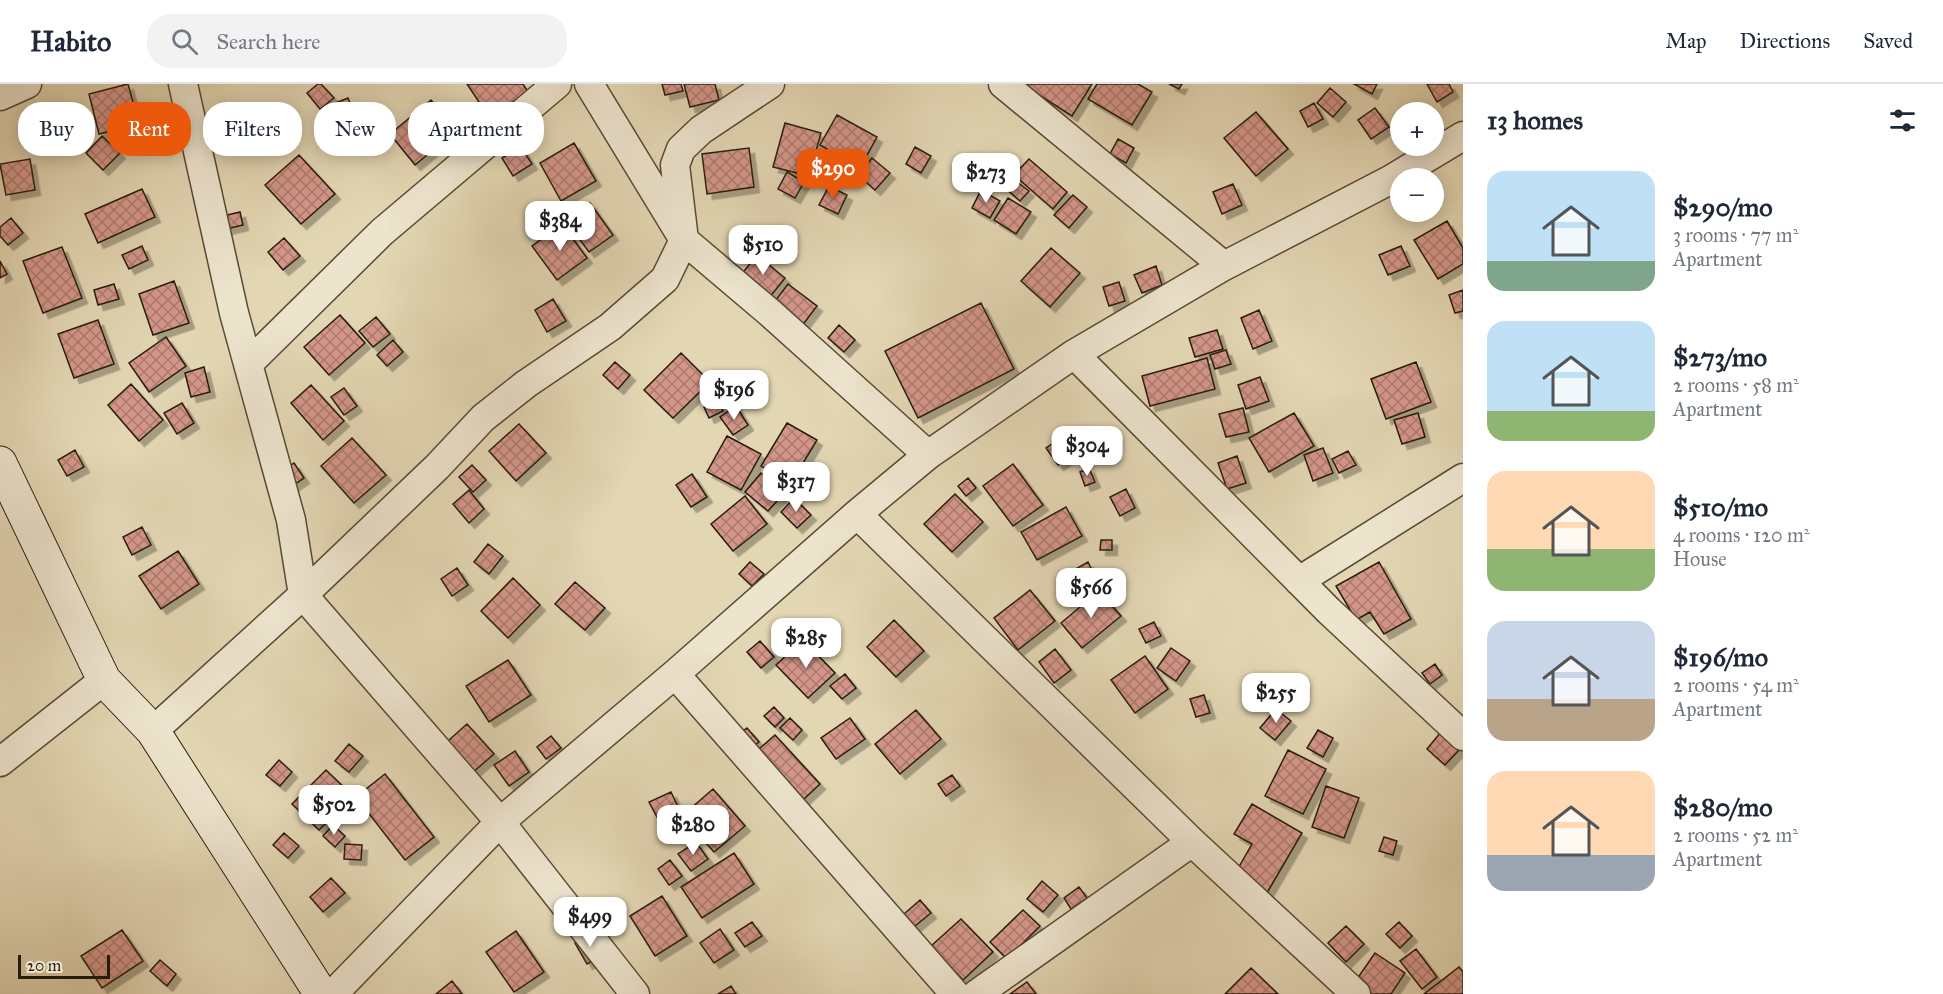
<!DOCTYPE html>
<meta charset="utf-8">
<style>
body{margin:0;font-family:"IM FELL Great Primer",serif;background:#f2f2f3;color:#1f2937;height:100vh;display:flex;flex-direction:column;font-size:22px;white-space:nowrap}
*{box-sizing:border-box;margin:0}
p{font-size:20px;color:#747a83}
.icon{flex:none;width:33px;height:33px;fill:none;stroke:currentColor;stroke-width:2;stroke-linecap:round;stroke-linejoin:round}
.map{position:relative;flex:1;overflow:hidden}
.sheet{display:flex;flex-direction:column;background:#fff;width:480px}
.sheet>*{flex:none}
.guide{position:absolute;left:18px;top:18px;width:570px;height:54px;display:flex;gap:12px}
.buttons{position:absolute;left:1390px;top:18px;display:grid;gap:12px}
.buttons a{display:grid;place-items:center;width:54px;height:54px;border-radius:50%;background:#fff;box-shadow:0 3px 15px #0003;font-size:30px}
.scale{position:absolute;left:18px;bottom:15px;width:92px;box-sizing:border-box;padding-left:6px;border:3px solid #281c0d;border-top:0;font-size:16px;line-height:21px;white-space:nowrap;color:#281c0d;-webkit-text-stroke:4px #ede4ce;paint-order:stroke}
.price{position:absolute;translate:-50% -51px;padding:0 14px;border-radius:12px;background:#fff;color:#222;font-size:20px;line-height:39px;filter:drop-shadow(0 2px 3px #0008)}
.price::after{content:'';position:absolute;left:50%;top:36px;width:18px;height:14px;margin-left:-9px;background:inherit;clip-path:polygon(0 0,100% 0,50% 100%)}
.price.selected{background:#ea580c;color:#fff}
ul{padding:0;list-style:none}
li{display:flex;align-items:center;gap:18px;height:150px;padding:0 24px}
li span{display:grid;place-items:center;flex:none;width:168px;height:120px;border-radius:18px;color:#555}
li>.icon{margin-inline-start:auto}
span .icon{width:72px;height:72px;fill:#fffc;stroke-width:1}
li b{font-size:26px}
h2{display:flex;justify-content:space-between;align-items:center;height:72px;padding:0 24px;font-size:26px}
.chip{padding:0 21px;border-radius:24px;background:#fff;box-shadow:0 3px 15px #0003;font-size:21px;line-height:54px}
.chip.selected{background:#ea580c;color:#fff}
header{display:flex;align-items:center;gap:36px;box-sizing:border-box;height:84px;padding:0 30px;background:#fff;border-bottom:2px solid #e0e1e3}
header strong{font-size:28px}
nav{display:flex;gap:33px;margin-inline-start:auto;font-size:21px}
.search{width:420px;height:54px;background:#f2f2f3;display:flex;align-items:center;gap:15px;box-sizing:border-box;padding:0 21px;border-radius:24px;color:#747a83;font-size:22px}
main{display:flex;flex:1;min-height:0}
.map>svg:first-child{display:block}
.building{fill:url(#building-cross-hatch);stroke:#281c0d;stroke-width:1.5;filter:url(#shadow)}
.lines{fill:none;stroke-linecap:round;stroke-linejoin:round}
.street-casing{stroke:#574a36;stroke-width:31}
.secondary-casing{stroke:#281c0d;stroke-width:35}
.street{stroke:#ede4ce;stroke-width:28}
.secondary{stroke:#ede4ce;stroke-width:33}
</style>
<header>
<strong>Habito</strong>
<div class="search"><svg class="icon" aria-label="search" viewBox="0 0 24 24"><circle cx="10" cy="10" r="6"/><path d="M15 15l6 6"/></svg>Search here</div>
<nav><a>Map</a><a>Directions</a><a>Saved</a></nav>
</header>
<main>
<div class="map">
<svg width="1463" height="910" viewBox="0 0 1463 910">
<defs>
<pattern id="building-cross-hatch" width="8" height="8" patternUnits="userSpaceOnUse" patternTransform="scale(1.5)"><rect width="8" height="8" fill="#d49689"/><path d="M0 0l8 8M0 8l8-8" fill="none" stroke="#ac7a6e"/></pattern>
<filter id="shadow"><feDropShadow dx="5.5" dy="5.5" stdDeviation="0" flood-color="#0004"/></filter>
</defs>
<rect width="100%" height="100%" fill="#e3d6b3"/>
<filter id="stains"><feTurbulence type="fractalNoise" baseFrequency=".00333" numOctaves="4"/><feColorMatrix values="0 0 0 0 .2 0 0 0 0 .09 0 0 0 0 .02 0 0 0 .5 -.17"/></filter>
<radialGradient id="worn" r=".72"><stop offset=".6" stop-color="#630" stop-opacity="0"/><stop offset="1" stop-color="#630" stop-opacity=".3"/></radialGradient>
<path class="building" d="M128,0l11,40 -40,10 -10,-40z
M318,0h3l13,14 -14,11 -13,-16z
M467,0h56l5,8 -39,25z
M662,0h19l2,7 -18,4z
M684,0h31l4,16 -29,7z
M1026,0h66l-20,32 -47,-30z
M1097,0h41l14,8 -20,33 -44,-26z
M1169,0h13l-3,5z
M1354,0h23l-5,10z
M1427,0h22l4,8 -16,10z
M1330,4l16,14 -13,15 -16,-14z
M348,14l8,19 -16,6 -7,-19z
M431,16l25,31 -41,34 -25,-31z
M1314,19l9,16 -15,8 -8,-16z
M1375,24l14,19 -18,12 -13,-19z
M1256,28l32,37 -32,27 -32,-38z
M837,31l40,22 -17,31 -40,-23z
M785,39l36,10 -12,43 -36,-9z
M62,40l5,17 -21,7 -5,-17z
M102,52l18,17 -17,17 -17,-17z
M1118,55l16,9 -8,15 -16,-9z
M574,59l22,38 -35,20 -21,-38z
M521,63l11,17 -19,12 -11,-18z
M915,63l16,9 -10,17 -15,-9z
M749,64l5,39 -47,7 -5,-40z
M299,71l36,39 -34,30 -36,-39z
M872,74l18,15 -15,17 -17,-15z
M30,75l5,31 -29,5 -6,-31z
M1029,75l38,33 -14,17 -39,-34z
M787,88l17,10 -9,16 -17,-9z
M1012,94l17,13 -9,10 -16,-14z
M1233,100l9,21 -20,9 -9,-22z
M829,102l18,9 -9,19 -19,-9z
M142,105l13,28 -57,26 -13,-29z
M981,106l19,11 -10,17 -18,-10z
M1073,111l14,12 -18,21 -15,-13z
M1008,114l23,14 -15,22 -22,-14z
M590,119l23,32 -24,17 -23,-31z
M240,128l3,13 -17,4 -3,-13z
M11,134l12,15 -15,12 -8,-9v-9z
M1447,137l16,27v16l-25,15 -24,-39z
M562,140l25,34 -30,22 -25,-34z
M284,154l16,18 -17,14 -15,-18z
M142,162l6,14 -19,9 -7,-14z
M1401,162l9,20 -22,9 -9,-20z
M62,163l20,51 -39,15 -20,-52z
M1051,164l29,25 -30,34 -29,-26z
M757,171l28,23 -16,20 -28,-23z
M0,177l7,13 -7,4z
M1156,182l6,19 -20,8 -8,-18z
M174,197l15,42 -36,12 -14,-41z
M1119,198l6,19 -16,5 -6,-19z
M114,200l5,15 -21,6 -4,-15z
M788,200l29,22 -25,33 -29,-22z
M1463,206v21l-8,2 -6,-18z
M553,215l13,22 -19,11 -12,-22z
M981,219l33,66 -96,49 -33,-67z
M1259,226l13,31 -19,8 -12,-31z
M340,231l25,28 -36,32 -25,-28z
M376,233l14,17 -17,13 -14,-16z
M98,236l16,44 -40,14 -16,-44z
M839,241l16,15 -11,12 -16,-14z
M1217,246l6,19 -28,8 -6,-19z
M166,253l20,29 -37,26 -20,-29z
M393,256l10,12 -16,14 -10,-11z
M1226,266l5,14 -16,5 -5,-14z
M681,269l29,29 -37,36 -29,-28z
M1207,274l8,31 -65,17 -8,-30z
M615,278l15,13 -12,14 -15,-14z
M1416,278l15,40 -45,17 -15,-40z
M204,283l6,25 -19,5 -6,-24z
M1260,293l9,24 -23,8 -8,-24z
M131,300l32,36 -24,21 -31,-36z
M311,301l33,36 -21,19 -32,-37z
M344,304l13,18 -13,9 -13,-18z
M717,315l6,12 -14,7 -5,-11z
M182,319l12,20 -17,11 -13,-21z
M736,322l12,19 -15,10 -13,-18z
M1243,324l6,24 -23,5 -7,-23z
M1294,329l20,33 -45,26 -20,-34z
M1418,329l7,24 -23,7 -8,-24z
M787,339l30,17 -26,43 -30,-17z
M519,340l27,29 -30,28 -27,-30z
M1067,350l12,17 -21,14 -12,-17z
M727,352l34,18 -20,36 -34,-18z
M352,354l34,37 -32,28 -33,-37z
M1323,364l10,25 -20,8 -9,-26z
M75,366l9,17 -17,9 -9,-16z
M1348,367l8,14 -17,8 -7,-14z
M1237,372l9,27 -19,6 -9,-26z
M294,379l10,15 -16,11 -10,-15z
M1013,380l30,41 -30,21 -30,-40z
M472,381l14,15 -13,12 -14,-15z
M1089,384l6,14 -10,4 -5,-14z
M761,389l24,19 -17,19 -23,-19z
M692,390l15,23 -16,10 -15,-22z
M968,394l8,10 -10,8 -8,-10z
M1126,405l9,19 -15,8 -10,-19z
M469,406l15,19 -15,14 -16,-19z
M955,410l28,28 -31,30 -28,-28z
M745,412l22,28 -34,27 -22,-27z
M794,414l17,17 -14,13 -16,-16z
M1066,423l16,29 -45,24 -16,-28z
M142,443l9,18 -19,10 -9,-18z
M1101,456h11v10h-12z
M488,460l15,12 -14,18 -15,-12z
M178,467l21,33 -38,25 -22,-33z
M750,478l14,12 -12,12 -13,-12z
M1088,478l7,14 -15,9 -8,-14z
M1379,478l32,57 -27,15 -14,-22 -14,8 -20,-34z
M457,484l11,17 -16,11 -11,-17z
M513,494l27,27 -32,33 -27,-27z
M575,498l30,26 -20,22 -30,-26z
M1030,506l25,31 -37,29 -24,-32z
M1099,507l22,25 -39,32 -21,-25z
M894,536l30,31 -28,26 -29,-30z
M1154,538l7,14 -15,7 -7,-14z
M803,556l32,33 -27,25 -32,-33z
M760,557l14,16 -13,11 -14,-16z
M1171,564l19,13 -14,20 -19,-13z
M1055,565l16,21 -17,13 -15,-21z
M1145,572l23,33 -33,24 -24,-33z
M508,576l23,35 -42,27 -23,-36z
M1435,580l7,11 -12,9 -8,-11z
M845,590l11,14 -14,11 -12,-13z
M1204,611l6,18 -14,4 -6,-18z
M774,623l10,11 -9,9 -11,-11z
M1276,625l15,12 -16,19 -15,-12z
M916,626l25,29 -41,35 -25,-30z
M790,634l12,12 -9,10 -13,-12z
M850,634l15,21 -29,20 -15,-21z
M467,640l27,30 -37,32 -26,-30z
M747,644l12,14 -15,12 -12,-15z
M1318,646l15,8 -10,19 -16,-9z
M1441,648l19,17 -15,16 -18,-16z
M775,651l45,49 -31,29 -46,-50z
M551,652l10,12 -15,11 -9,-12z
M349,660l14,12 -14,16 -14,-11z
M1288,666l38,19 -23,45 -38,-18z
M515,667l14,21 -20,14 -15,-21z
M279,676l13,12 -12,14 -14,-11z
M326,686l27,26 -34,34 -27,-26z
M385,690l49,63 -29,23 -49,-63z
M952,691l8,11 -14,10 -8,-12z
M1326,702l33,12 -15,40 -32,-11z
M713,705l32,37 -31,26 -32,-36z
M671,708l9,19 -21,10 -10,-19z
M1252,720l50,29 -38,65 -32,-19 20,-35 -18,-10z
M333,741l12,11 -10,11 -12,-11z
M284,749l15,13 -11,12 -15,-13z
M1384,753l13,4 -4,14 -14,-4z
M696,758l12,17 -17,12 -13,-17z
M345,760l17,1 -1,15 -17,-1z
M734,769l20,31 -52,34 -21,-31z
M670,776l12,16 -13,9 -11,-16z
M331,794l14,15 -22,19 -13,-15z
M1042,797l16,14 -15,17 -16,-13z
M1079,803l8,11 -16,11 -7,-11z
M662,812l25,40 -32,20 -25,-40z
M920,816l11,13 -16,13 -11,-12z
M1023,826l17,16 -33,33 -17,-17z
M961,835l32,33 -30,28 -32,-34z
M752,838l10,14 -17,11 -10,-14z
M1399,838l13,14 -12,12 -14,-14z
M1346,842l18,18 -18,18 -18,-19z
M720,845l14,21 -20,13 -14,-20z
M122,846l21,31 -41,27 -21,-32z
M516,847l28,41 -30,20 -28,-40z
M593,849l11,21 -17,10 -12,-21z
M1416,865l21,28 -15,12 -22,-28z
M1375,869l30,20 -14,21h-34l-7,-5z
M160,876l16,14 -9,12 -17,-15z
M1459,883l4,5v22h-39z
M1251,884l27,26h-53z
M452,897l10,13h-26z
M1027,898l9,12h-26z
M731,902l5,8h-18z"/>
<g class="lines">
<g class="street-casing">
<path id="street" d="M183,0l51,229 57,207 12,75 197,227 135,172
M589,0l95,156 85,72 159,143
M1003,0l221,182
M0,12l27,-12
M1074,270l255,257 134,125
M248,280l134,-132 175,-148
M857,430l335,328 164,152
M1299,497l164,-103
M675,590l280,320
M153,647l150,-136 134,-128 46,-49 43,-34 84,-57 55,-48 19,-39 -9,-75 6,-16 20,-19 69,-46
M0,678l104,-82
M333,910l167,-172 175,-148 182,-160 71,-59 146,-101 150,-88 166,-86 73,-44
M977,910l215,-152"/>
</g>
<g class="secondary-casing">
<path id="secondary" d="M0,379l104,217 49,51 168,263"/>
</g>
<use href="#street" class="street"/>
<use href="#secondary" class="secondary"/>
</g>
<rect width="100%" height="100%" filter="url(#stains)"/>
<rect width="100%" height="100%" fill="url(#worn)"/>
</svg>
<div class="buttons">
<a>+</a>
<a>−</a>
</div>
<div class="scale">20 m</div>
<b class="price selected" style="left:833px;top:116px">$290</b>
<b class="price" style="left:986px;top:120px">$273</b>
<b class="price" style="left:560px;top:168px">$384</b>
<b class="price" style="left:763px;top:192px">$510</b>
<b class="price" style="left:734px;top:337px">$196</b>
<b class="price" style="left:1087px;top:393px">$304</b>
<b class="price" style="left:796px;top:429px">$317</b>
<b class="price" style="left:1091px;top:535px">$566</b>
<b class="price" style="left:806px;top:585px">$285</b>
<b class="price" style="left:1276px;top:640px">$255</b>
<b class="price" style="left:334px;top:752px">$502</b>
<b class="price" style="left:693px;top:772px">$280</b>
<b class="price" style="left:590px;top:864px">$499</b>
<div class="guide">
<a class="chip">Buy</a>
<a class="chip selected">Rent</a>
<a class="chip">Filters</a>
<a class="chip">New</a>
<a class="chip">Apartment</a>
</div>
</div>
<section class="sheet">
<h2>13 homes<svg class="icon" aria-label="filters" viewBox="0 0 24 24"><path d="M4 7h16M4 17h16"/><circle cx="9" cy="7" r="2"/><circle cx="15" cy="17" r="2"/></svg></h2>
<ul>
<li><span style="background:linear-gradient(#bfe0f5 75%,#7fa58c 0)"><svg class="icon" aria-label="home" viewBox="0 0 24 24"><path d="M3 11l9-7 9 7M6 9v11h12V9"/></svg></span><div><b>$290/mo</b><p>3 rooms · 77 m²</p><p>Apartment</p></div></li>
<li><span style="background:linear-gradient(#bfe0f5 75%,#8fb573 0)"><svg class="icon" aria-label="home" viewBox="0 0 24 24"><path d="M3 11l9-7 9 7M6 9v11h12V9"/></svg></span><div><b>$273/mo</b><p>2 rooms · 58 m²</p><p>Apartment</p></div></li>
<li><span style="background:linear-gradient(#ffd9b3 65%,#8fb573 0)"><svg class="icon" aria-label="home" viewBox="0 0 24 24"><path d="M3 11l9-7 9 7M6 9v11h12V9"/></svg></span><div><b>$510/mo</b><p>4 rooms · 120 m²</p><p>House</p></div></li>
<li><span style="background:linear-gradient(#c9d6e8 65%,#b9a48a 0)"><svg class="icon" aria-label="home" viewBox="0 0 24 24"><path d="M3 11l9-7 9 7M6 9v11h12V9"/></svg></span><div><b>$196/mo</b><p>2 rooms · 54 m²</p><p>Apartment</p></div></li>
<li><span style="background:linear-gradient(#ffd9b3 70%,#9aa5b1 0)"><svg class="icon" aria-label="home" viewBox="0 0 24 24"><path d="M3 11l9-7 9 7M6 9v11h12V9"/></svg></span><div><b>$280/mo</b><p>2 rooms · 52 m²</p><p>Apartment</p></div></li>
</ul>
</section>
</main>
